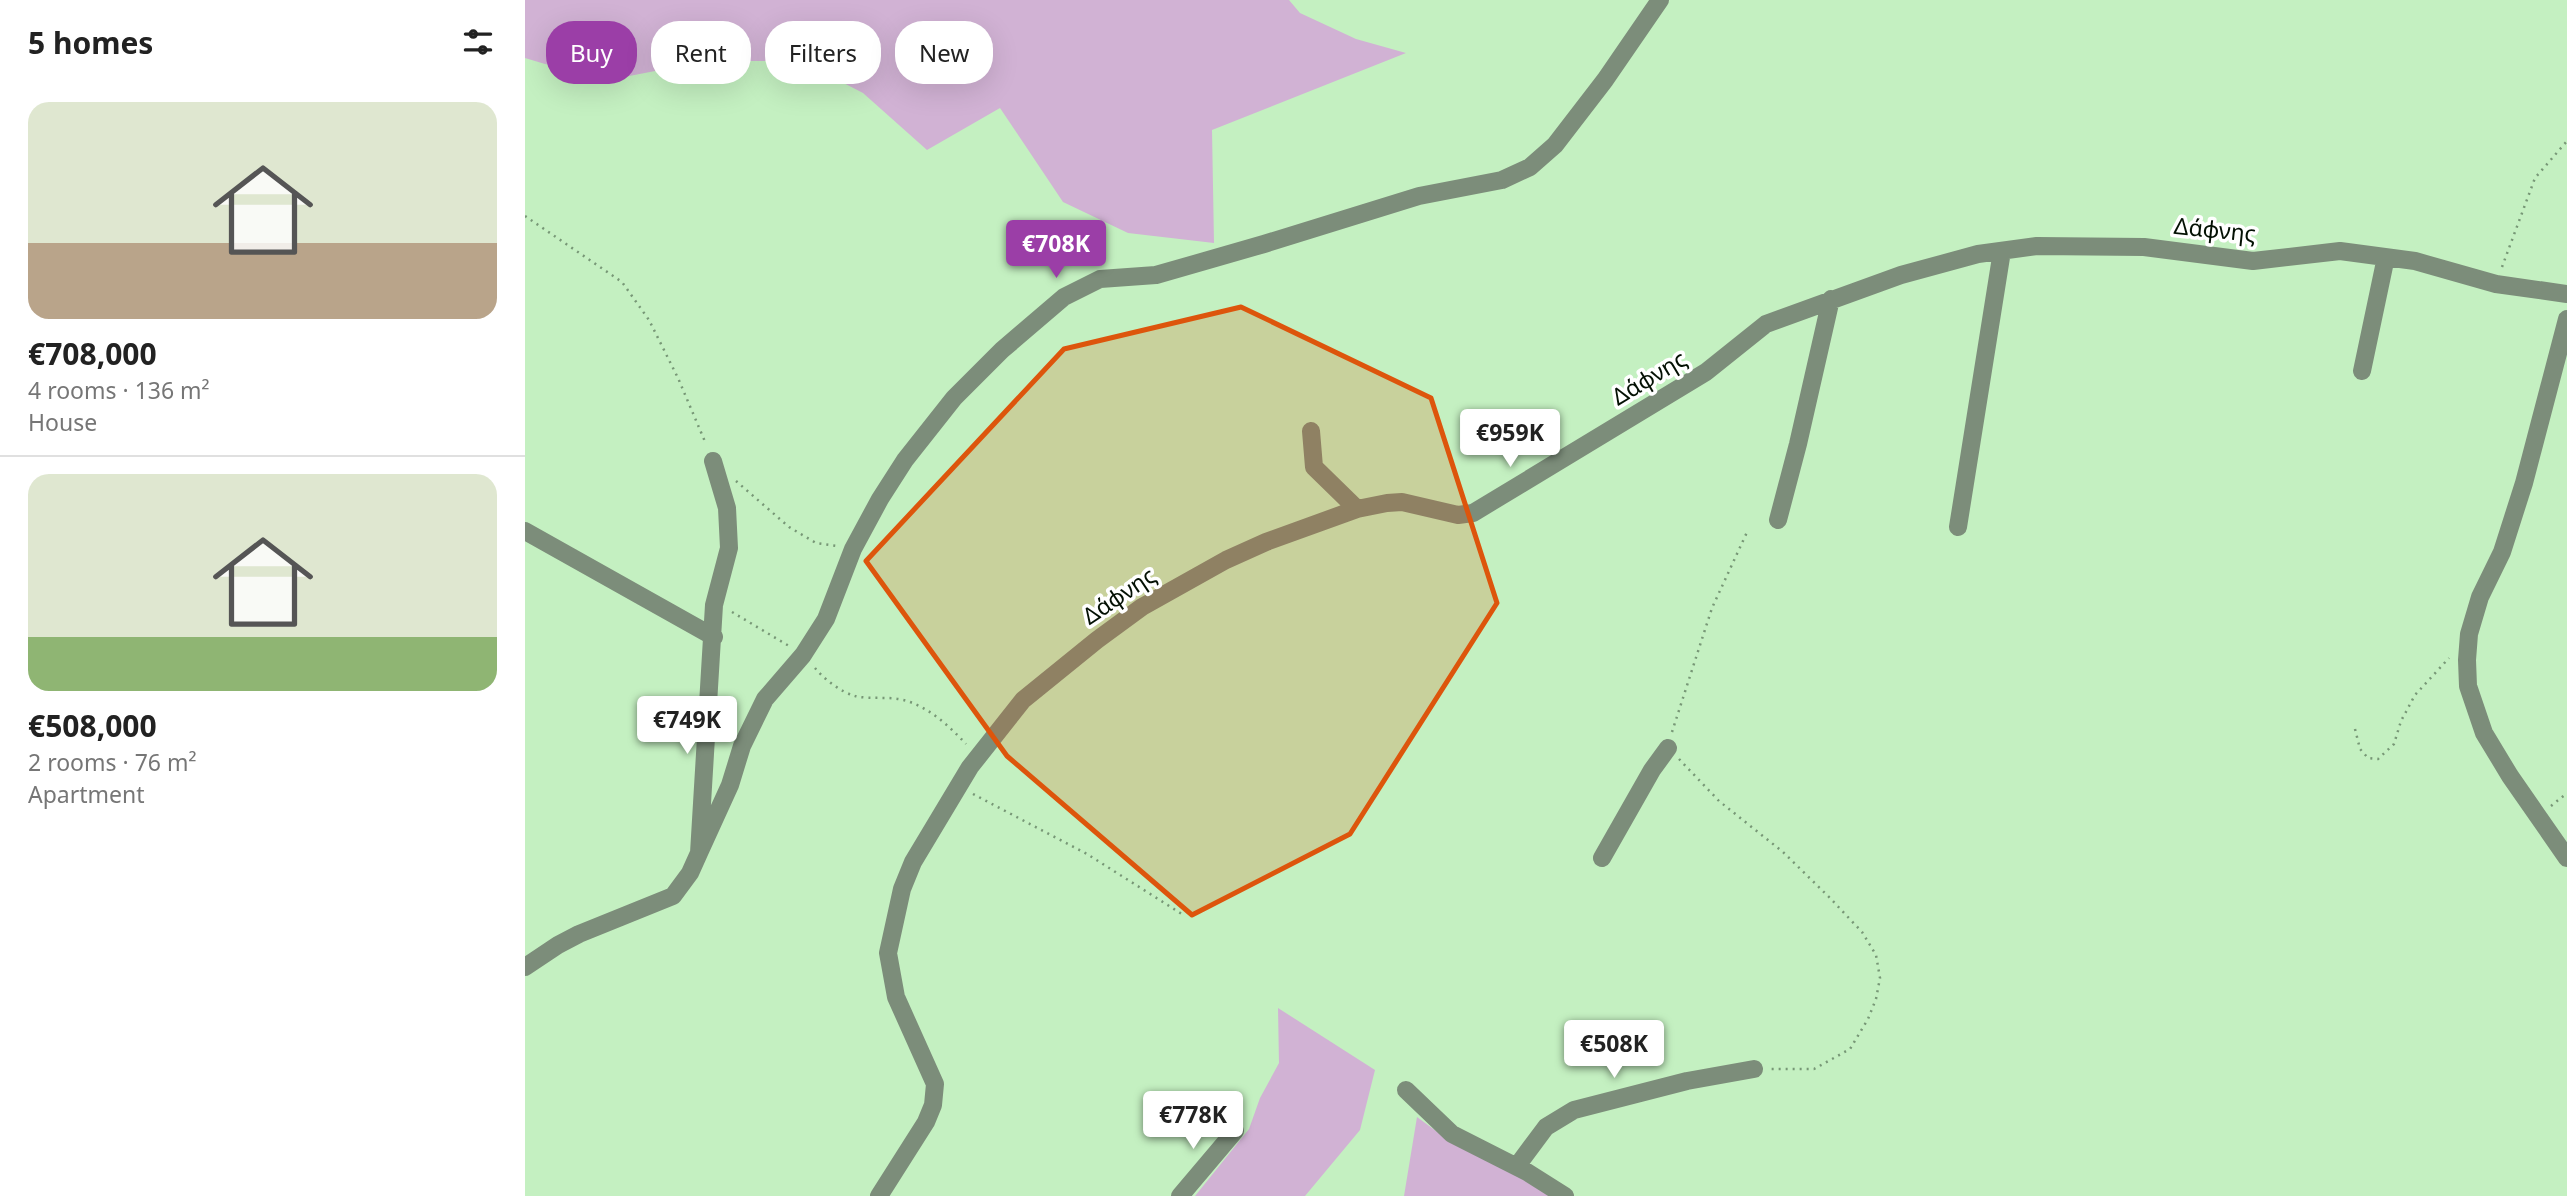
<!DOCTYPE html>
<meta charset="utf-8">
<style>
body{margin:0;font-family:"Noto Sans",sans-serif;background:#f6f6f6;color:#222;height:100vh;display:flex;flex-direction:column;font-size:26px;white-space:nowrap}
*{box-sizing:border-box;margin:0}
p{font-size:23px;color:#767676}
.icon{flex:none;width:38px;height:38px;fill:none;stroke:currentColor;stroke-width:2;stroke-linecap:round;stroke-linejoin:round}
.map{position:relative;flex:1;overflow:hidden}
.details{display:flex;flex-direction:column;background:#fff;width:525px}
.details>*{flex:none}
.banner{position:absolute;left:21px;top:21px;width:665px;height:63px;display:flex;gap:14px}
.price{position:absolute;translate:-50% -60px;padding:0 16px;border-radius:7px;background:#fff;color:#222;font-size:23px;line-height:46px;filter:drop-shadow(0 2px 4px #0008)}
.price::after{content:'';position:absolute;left:50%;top:42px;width:21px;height:16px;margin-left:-10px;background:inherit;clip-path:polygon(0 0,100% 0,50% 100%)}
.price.current{background:#9b3ea7;color:#fff}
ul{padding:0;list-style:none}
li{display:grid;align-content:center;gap:14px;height:371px;padding:0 28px}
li+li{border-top:2px solid #e0e0e0}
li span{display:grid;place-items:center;height:217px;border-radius:21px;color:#555}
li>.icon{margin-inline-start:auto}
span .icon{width:126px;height:126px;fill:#fffc;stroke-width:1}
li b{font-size:30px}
h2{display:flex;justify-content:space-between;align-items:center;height:84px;padding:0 28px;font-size:30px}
.chip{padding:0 24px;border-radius:28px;background:#fff;box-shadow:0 7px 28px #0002;font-size:24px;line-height:63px}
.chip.current{background:#9b3ea7;color:#fff}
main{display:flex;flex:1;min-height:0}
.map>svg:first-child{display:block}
.green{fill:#d1b2d4}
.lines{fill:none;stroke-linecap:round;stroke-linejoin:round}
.path{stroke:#779776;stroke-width:2.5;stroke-dasharray:2 5;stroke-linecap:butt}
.minor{stroke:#7c8d7a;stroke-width:18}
.marked{fill:#dd550c;fill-opacity:0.2;stroke:#dd550c;stroke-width:5;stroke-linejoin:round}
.labels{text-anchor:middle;stroke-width:7;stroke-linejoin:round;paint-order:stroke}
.street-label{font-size:23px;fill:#031003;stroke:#fff}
</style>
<main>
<section class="details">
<h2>5 homes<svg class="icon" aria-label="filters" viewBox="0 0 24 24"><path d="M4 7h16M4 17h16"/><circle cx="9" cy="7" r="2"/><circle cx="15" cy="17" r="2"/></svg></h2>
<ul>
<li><span style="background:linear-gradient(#dfe7d0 65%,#b9a48a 0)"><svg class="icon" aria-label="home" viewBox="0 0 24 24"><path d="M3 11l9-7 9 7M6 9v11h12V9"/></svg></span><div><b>€708,000</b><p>4 rooms · 136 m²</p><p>House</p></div></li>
<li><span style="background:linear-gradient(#dfe7d0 75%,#8fb573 0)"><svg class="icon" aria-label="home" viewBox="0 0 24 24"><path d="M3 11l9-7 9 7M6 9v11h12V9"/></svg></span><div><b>€508,000</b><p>2 rooms · 76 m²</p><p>Apartment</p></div></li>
</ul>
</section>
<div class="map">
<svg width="2042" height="1196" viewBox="0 0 2042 1196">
<rect width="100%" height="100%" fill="#c4f0c1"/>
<path class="green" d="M0,0h764l11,13 56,26 50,14 -194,77 2,113 -86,-10 -65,-31 -63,-94 -73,42 -64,-57 -62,-32h-94l-83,16 -79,-13 -20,-6z
M753,1008l97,62 -15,60 -55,66h-110l54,-67 11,-31 19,-35z
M892,1117l34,25 64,32 35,22h-146z"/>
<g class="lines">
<path class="path" d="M0,216l97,66 27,38 29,58 28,66
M1977,267l33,-89 32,-37
M211,481l53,46 27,16 21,3
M207,612l57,34
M290,668c10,12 26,24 40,28 16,4 37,-1 55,6 22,8 40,25 56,42
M1830,729l5,20 8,9 10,1 16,-15 7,-23 14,-26 34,-37
M1147,732l40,-124 36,-78
M1154,759l40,42 64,51 47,46 32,34 14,23 4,23 -4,21 -8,20 -18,30 -36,20h-44
M448,794l114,60 98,62
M2026,806l16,-13"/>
<path class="minor" d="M2042,319l-43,164 -22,69 -22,45 -11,37 -2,26 1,26 16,47 26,43 57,82
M1837,371l24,-114
M786,431l3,36 43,42
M1253,520l20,-76 33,-145
M1433,527l44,-276
M0,531l189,106
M174,853l31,-68 12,-39 23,-47 38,-44 23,-36 27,-70 27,-50 25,-39 49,-62 48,-48 62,-53 36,-18 56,-4 108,-31 155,-48 83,-16 28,-13 25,-22 50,-65 55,-80
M1077,858l50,-88 16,-22
M0,967l33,-22 21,-11 94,-38 17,-23 9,-20 15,-248 15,-57 -2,-40 -14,-47
M881,1090l46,44 75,38 38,24
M992,1166l29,-39 28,-17 113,-29 67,-12
M354,1196l47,-74 7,-17 2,-21 -39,-87 -8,-44 14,-64 11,-27 57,-95 53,-67 74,-60 45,-33 84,-47 40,-18 91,-33 30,-6 15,-1 56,13 15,-2 233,-141 60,-48 135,-49 77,-21 59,-8 107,1 109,14 87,-10 75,10 81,23 71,10
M655,1196l55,-65"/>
</g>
<path class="marked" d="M716,307l190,91 66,205 -147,231 -158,81 -185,-159 -141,-195 198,-212z"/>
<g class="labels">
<g class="street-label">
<text transform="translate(1690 230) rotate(6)" y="8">Δάφνης</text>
<text transform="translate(1124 378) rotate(-31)" y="8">Δάφνης</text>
<text transform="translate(594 596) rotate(-34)" y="8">Δάφνης</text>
</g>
</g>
</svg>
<b class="price current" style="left:531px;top:280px">€708K</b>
<b class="price" style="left:985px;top:469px">€959K</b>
<b class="price" style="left:162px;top:756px">€749K</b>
<b class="price" style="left:1089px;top:1080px">€508K</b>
<b class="price" style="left:668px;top:1151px">€778K</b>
<div class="banner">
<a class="chip current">Buy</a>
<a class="chip">Rent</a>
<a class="chip">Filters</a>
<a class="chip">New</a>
</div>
</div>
</main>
